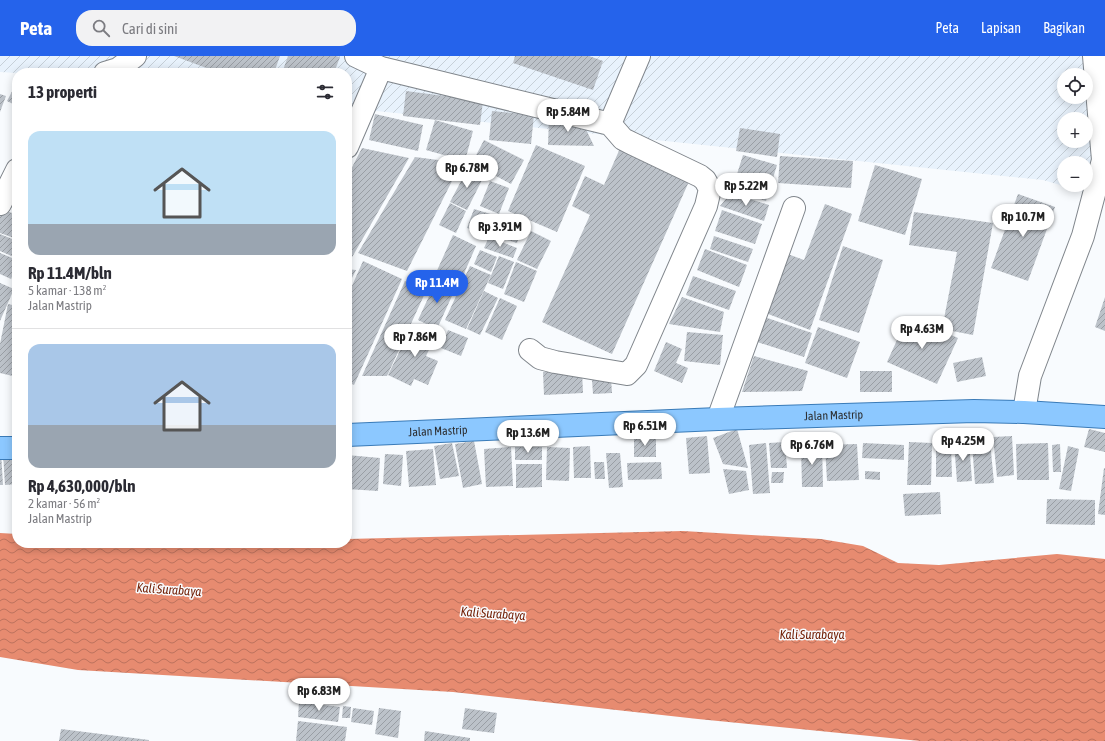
<!DOCTYPE html>
<html lang="id">
<meta charset="utf-8">
<style>
body{margin:0;font-family:"Asap Condensed",sans-serif;background:#f2f2f3;color:#2b2b33;height:100vh;display:flex;flex-direction:column;font-size:15px;white-space:nowrap}
*{box-sizing:border-box;margin:0}
p{font-size:13px;color:#7c7c81}
.icon{flex:none;width:22px;height:22px;fill:none;stroke:currentColor;stroke-width:2;stroke-linecap:round;stroke-linejoin:round}
.map{position:relative;flex:1;overflow:hidden}
.drawer{position:absolute;left:12px;top:12px;width:340px;height:480px;display:flex;flex-direction:column;background:#fff;border-radius:16px;box-shadow:0 2px 10px #0003}
.drawer>*{flex:none}
.controls{position:absolute;left:1057px;top:12px;display:grid;gap:8px}
.controls a{display:grid;place-items:center;width:36px;height:36px;border-radius:50%;background:#fff;box-shadow:0 2px 10px #0003;font-size:20px}
.price{position:absolute;translate:-50% -34px;padding:0 9px;border-radius:14px;background:#fff;color:#222;font-size:13px;line-height:26px;filter:drop-shadow(0 1px 2px #0008)}
.price::after{content:'';position:absolute;left:50%;top:24px;width:12px;height:9px;margin-left:-6px;background:inherit;clip-path:polygon(0 0,100% 0,50% 100%)}
.price.current{background:#2563eb;color:#fff}
ul{padding:0;list-style:none}
li{display:grid;align-content:center;gap:8px;height:212px;padding:0 16px}
li+li{border-top:1px solid #e1e1e2}
li span{display:grid;place-items:center;height:124px;border-radius:12px;color:#555}
li>.icon{margin-inline-start:auto}
span .icon{width:72px;height:72px;fill:#fffc;stroke-width:1}
li b{font-size:17px}
h2{display:flex;justify-content:space-between;align-items:center;height:48px;padding:0 16px;font-size:17px}
header{display:flex;align-items:center;gap:24px;box-sizing:border-box;height:56px;padding:0 20px;background:#2563eb;color:#fff}
header strong{font-size:19px}
nav{display:flex;gap:22px;margin-inline-start:auto;font-size:14px}
.search{width:280px;height:36px;background:#f2f2f3;display:flex;align-items:center;gap:10px;box-sizing:border-box;padding:0 14px;border-radius:16px;color:#7c7c81;font-size:15px}
.map>svg:first-child{display:block}
.industrial{fill:url(#industrial-furrows);fill-rule:evenodd}
.water{fill:url(#water-waves)}
.building{fill:url(#building-hatch)}
.lines{fill:none;stroke-linecap:round;stroke-linejoin:round}
.minor-casing{stroke:#80868c;stroke-width:24}
.major-casing{stroke:#3a7bb8;stroke-width:24}
.minor{stroke:#fff;stroke-width:22}
.major{stroke:#8cc8ff;stroke-width:22}
.labels{text-anchor:middle;stroke-width:3;stroke-linejoin:round;paint-order:stroke}
.street-label{font-size:12px;fill:#2e3033;stroke:#f8fbfe}
.water-label{font-size:13px;font-style:italic;fill:#752309;stroke:#f8fbfe}
</style>
<header>
<strong>Peta</strong>
<div class="search"><svg class="icon" aria-label="search" viewBox="0 0 24 24"><circle cx="10" cy="10" r="6"/><path d="M15 15l6 6"/></svg>Cari di sini</div>
<nav><a>Peta</a><a>Lapisan</a><a>Bagikan</a></nav>
</header>
<div class="map">
<svg width="1105" height="685" viewBox="0 0 1105 685">
<defs>
<pattern id="industrial-furrows" width="10" height="10" patternUnits="userSpaceOnUse"><rect width="10" height="10" fill="#e8f2fc"/><path d="M-1 1l2-2M0 10L10 0M9 11l2-2" fill="none" stroke="#c7d0d8"/></pattern>
<pattern id="water-waves" width="16" height="10" patternUnits="userSpaceOnUse"><rect width="16" height="10" fill="#e78b70"/><path d="M0 5q4-4 8 0t8 0" fill="none" stroke="#bc725d"/></pattern>
<pattern id="building-hatch" width="6" height="6" patternUnits="userSpaceOnUse"><rect width="6" height="6" fill="#bcc2c9"/><path d="M-1 1l2-2M0 6l6-6M5 7l2-2" fill="none" stroke="#999ea4"/></pattern>
</defs>
<rect width="100%" height="100%" fill="#f8fbfe"/>
<path class="industrial" d="M0,0h1105v142l-62,-18 -696,-72v-35h-330l-17,-1zM1064,19h22v22h-22zM1064,63h22v22h-22zM1064,107h22v22h-22z"/>
<path class="water" d="M683,475l138,8 42,7 35,17 41,2 118,-11 48,5v182h-185l-222,-22 -245,-27 -375,-22 -78,-13v-124l17,1v9h330v-4z"/>
<path class="building" d="M174,0h106l-6,17h-54z
M288,0h48l4,1 -6,16h-52z
M515,0h74l14,5 -10,29 -80,-27z
M17,26v24l-10,-5z
M406,35l77,10 -3,24 -77,-9z
M0,38l6,2 -6,16z
M492,55l42,4 -3,29 -42,-4z
M375,58l48,11 -5,26 -49,-11z
M549,63l33,2 12,25 -46,-1z
M435,64l38,11 -8,30 -39,-11z
M740,72l40,6 -3,23 -41,-6z
M484,84l40,20 -13,24 -39,-21z
M536,89l49,21 -28,66 -49,-21z
M621,90l70,31 -79,177 -70,-32 48,-107 -18,-9 13,-30 19,9z
M362,92l47,10 -62,108v-89z
M743,99l34,10 -11,36 -34,-11z
M780,100l73,5 -2,27 -73,-5z
M415,101l46,6 -54,108 -49,-18z
M875,109l47,14 -17,56 -47,-14z
M468,112l16,8 -17,34 -17,-8z
M490,125l19,7 -10,26 -19,-8z
M17,132v22l-12,-5z
M731,137l38,12 -5,16 -44,-15z
M1018,138l37,13 -27,74 -37,-13z
M450,147l16,8 -10,22 -17,-8z
M825,148l27,10 -42,116 -47,-18 22,-59 19,7z
M2,153l15,6v24l-17,-6v-20z
M474,153l49,15 -6,19 -50,-15z
M722,154l40,14 -7,20 -40,-13z
M914,156l79,11 -20,112 -31,-6 15,-77 -48,-7z
M531,175l20,10 -14,28 -20,-9z
M0,178l17,7v8l-3,8 -14,-6z
M453,179l23,11 -17,39 -24,-10z
M714,180l39,13 -5,13 -38,-13z
M489,181l28,11 -4,10 -29,-10z
M843,190l40,14 -24,73 -40,-13z
M705,193l42,16 -8,22 -42,-17z
M480,194l17,7 -6,15 -17,-8z
M0,197l17,7v6l-6,13 -11,-5z
M499,200l15,6 -11,27 -15,-6z
M363,205l39,18 -48,106 -7,-3v-85z
M516,206l21,9 -13,31 -20,-8z
M470,210l21,9 -25,54 -21,-9z
M347,213l9,1 -9,18z
M693,220l43,15 -7,19 -43,-15z
M437,223l19,8 -19,42 -19,-9z
M405,225l21,10 -39,85h-25z
M0,227l14,6 -14,32z
M484,235l14,7 -18,37 -13,-6z
M682,241l42,15 -4,20 -51,-8z
M1105,241v34l-10,-4z
M500,242l17,8 -15,34 -17,-8z
M8,248l9,2v71l-17,-4v-29z
M761,260l51,17 -8,24 -50,-16z
M908,260l50,22 -21,46 -50,-22z
M413,268l23,11 -10,21 12,5 -10,24 -14,-6 -3,7 -23,-11z
M818,271l42,15 -13,36 -42,-15z
M448,274l20,8 -7,18 -20,-8z
M687,276l36,3 -3,30 -36,-4z
M666,286l16,7 -6,14 12,5 -6,15 -28,-12z
M754,300l54,15 -6,20 -60,1z
M982,301l4,19 -29,6 -4,-19z
M582,315l1,22 -39,2 -1,-23z
M860,315h32v21h-32z
M611,323l1,14 -19,1 -1,-14z
M737,373l11,39 -25,-4 -10,-26z
M1089,373l16,4v19l-21,-5z
M707,380l3,37 -21,1 -3,-36z
M1012,380l2,39 -17,2 -4,-40z
M634,381h22v20h-22z
M474,385l8,43 -19,4 -8,-44z
M969,385l3,40 -15,1 -3,-40z
M990,385l4,42 -19,1 -3,-41z
M785,386l2,26h-16l-2,-25z
M909,386l23,1 -1,42h-24z
M452,387l7,33 -19,3 -6,-33z
M766,387l4,50 -17,1 -4,-49z
M788,387h9v11h-8z
M863,387l41,2v15l-42,-2z
M1048,387l1,37h-32l-1,-36z
M822,388l1,43h-21l-1,-42z
M857,388l2,36 -32,1 -2,-36z
M1060,388l1,28h-8l-1,-27z
M590,390l1,32h-17l-1,-31z
M936,390h15l1,31h-16z
M1068,390l11,3 -8,42 -12,-2z
M511,391l2,39 -27,1 -2,-38z
M515,391h27v13h-27z
M547,391l23,1 -1,33 -23,-1z
M433,393l3,36 -27,2 -3,-36z
M0,396h1l2,33h-3z
M17,396v32l-12,1 -2,-32z
M606,397h14l3,34 -14,1z
M385,398l18,1 -2,31 -18,-2z
M347,399l33,3 -2,33 -31,-2z
M594,406h10l1,17h-10z
M661,406l1,17 -34,1 -1,-17z
M516,408h26v23l-26,1z
M1104,412h1v47l-7,-1z
M723,413l23,2 3,19 -20,4z
M865,415l15,1v8l-15,-1z
M772,416h12l-1,11h-12z
M940,436l1,22 -36,2 -2,-22z
M1047,443l48,1v25l-49,-1z
M299,646l41,5 -2,15 -40,-5z
M343,650l8,1 -1,11h-8z
M353,652l21,3 -2,14 -21,-3z
M379,652l22,3 -3,27 -23,-4z
M465,652l32,5 -3,20 -32,-4z
M298,665l49,6 -2,14h-49z
M61,673l88,11v1h-90z
M425,675l45,7v3h-46z"/>
<g class="lines">
<g class="minor-casing">
<path id="minor" d="M356,0l25,12 229,56 29,-68
M105,17l13,-4 17,-13
M347,91l34,-79
M0,148l17,-34
M530,294l10,8 15,4 72,12 9,-9 70,-159 4,-17 -5,-9 -5,-4 -69,-33 -8,-4 -13,-15
M1024,356l6,-36 53,-140 20,-76 -9,-104
M718,363l76,-211"/>
</g>
<g class="major-casing">
<g id="major">
<path id="s1" d="M347,379l371,-16 256,-8 50,1 81,5"/>
<path d="M0,392h17"/>
</g>
</g>
<use href="#minor" class="minor"/>
<use href="#major" class="major"/>
</g>
<g class="labels">
<g class="street-label">
<text dy="4" stroke="none"><textPath href="#s1" startOffset="487">Jalan Mastrip</textPath></text>
<text dy="4" stroke="none"><textPath href="#s1" startOffset="91">Jalan Mastrip</textPath></text>
</g>
<g class="water-label">
<text transform="translate(169 533) rotate(4)" y="5">Kali Surabaya</text>
<text transform="translate(493 557) rotate(4)" y="5">Kali Surabaya</text>
<text x="812" y="583">Kali Surabaya</text>
</g>
</g>
</svg>
<div class="controls">
<a><svg class="icon" aria-label="locate" viewBox="0 0 24 24"><circle cx="12" cy="12" r="6"/><path d="M12 2v4M12 18v4M2 12h4M18 12h4"/></svg></a>
<a>+</a>
<a>−</a>
</div>
<b class="price" style="left:568px;top:77px">Rp 5.84M</b>
<b class="price" style="left:467px;top:133px">Rp 6.78M</b>
<b class="price" style="left:746px;top:151px">Rp 5.22M</b>
<b class="price" style="left:1023px;top:182px">Rp 10.7M</b>
<b class="price" style="left:500px;top:192px">Rp 3.91M</b>
<b class="price current" style="left:437px;top:248px">Rp 11.4M</b>
<b class="price" style="left:922px;top:294px">Rp 4.63M</b>
<b class="price" style="left:415px;top:302px">Rp 7.86M</b>
<b class="price" style="left:645px;top:391px">Rp 6.51M</b>
<b class="price" style="left:528px;top:398px">Rp 13.6M</b>
<b class="price" style="left:963px;top:406px">Rp 4.25M</b>
<b class="price" style="left:812px;top:410px">Rp 6.76M</b>
<b class="price" style="left:319px;top:656px">Rp 6.83M</b>
<section class="drawer">
<h2>13 properti<svg class="icon" aria-label="filters" viewBox="0 0 24 24"><path d="M4 7h16M4 17h16"/><circle cx="9" cy="7" r="2"/><circle cx="15" cy="17" r="2"/></svg></h2>
<ul>
<li><span style="background:linear-gradient(#bfe0f5 75%,#9aa5b1 0)"><svg class="icon" aria-label="home" viewBox="0 0 24 24"><path d="M3 11l9-7 9 7M6 9v11h12V9"/></svg></span><div><b>Rp 11.4M/bln</b><p>5 kamar · 138 m²</p><p>Jalan Mastrip</p></div></li>
<li><span style="background:linear-gradient(#a9c7e8 65%,#9aa5b1 0)"><svg class="icon" aria-label="home" viewBox="0 0 24 24"><path d="M3 11l9-7 9 7M6 9v11h12V9"/></svg></span><div><b>Rp 4,630,000/bln</b><p>2 kamar · 56 m²</p><p>Jalan Mastrip</p></div></li>
</ul>
</section>
</div>
